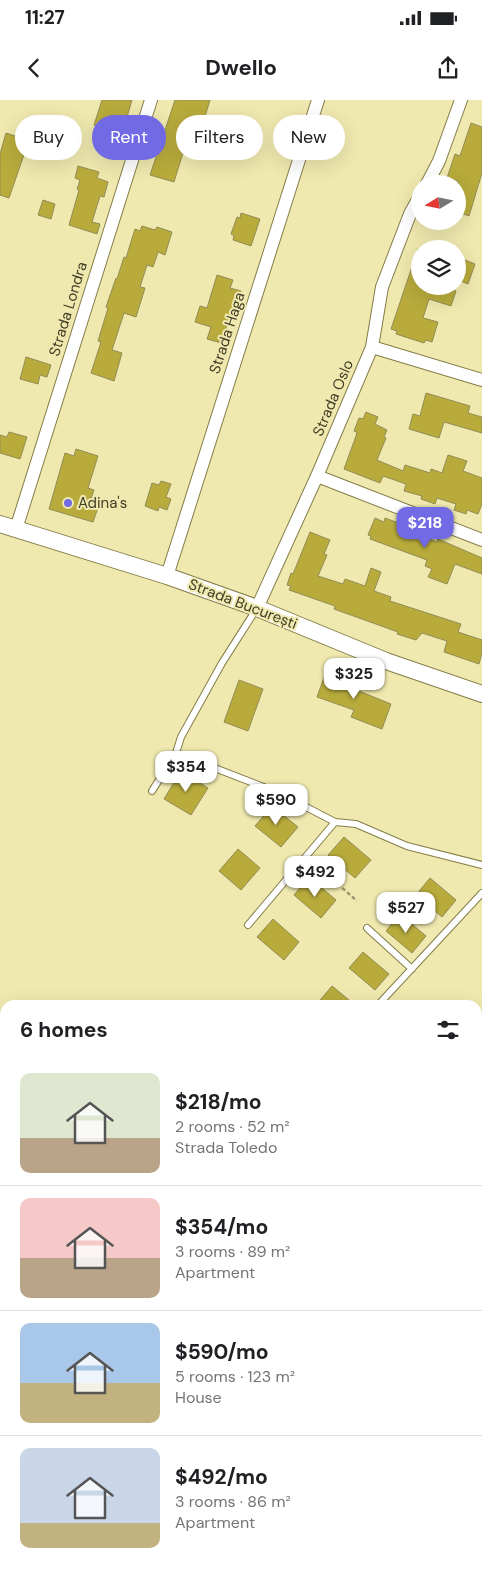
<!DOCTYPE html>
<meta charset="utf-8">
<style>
body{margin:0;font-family:"DM Sans",sans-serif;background:#f2f2f2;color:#202124;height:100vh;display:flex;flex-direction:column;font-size:19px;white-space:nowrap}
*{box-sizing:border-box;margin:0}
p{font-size:16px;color:#757577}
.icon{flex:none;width:28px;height:28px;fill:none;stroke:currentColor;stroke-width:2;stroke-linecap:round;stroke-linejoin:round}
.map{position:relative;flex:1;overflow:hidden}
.drawer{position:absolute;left:0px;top:900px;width:482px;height:571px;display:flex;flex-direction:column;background:#fff;border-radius:15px 15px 0 0;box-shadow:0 5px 20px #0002}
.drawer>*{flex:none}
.banner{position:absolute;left:15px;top:15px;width:452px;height:45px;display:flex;gap:10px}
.needle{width:32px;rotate:260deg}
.tools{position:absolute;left:411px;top:75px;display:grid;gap:10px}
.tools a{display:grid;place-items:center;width:55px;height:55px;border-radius:50%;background:#fff;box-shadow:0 5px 20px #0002;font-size:25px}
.price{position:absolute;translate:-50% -42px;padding:0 11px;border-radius:10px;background:#fff;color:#222;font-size:16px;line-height:32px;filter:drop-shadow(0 1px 2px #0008)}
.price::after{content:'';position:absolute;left:50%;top:30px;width:15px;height:11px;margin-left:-8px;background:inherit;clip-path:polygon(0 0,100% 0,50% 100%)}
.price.selected{background:#726ae5;color:#fff}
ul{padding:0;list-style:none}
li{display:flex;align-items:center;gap:15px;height:125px;padding:0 20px}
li+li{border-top:1px solid #e0e0e0}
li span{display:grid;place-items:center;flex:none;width:140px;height:100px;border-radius:10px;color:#555}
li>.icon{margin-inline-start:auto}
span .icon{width:60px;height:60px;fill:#fffc;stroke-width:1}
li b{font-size:21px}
h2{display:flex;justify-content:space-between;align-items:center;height:60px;padding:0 20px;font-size:21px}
.tag{padding:0 18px;border-radius:22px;background:#fff;box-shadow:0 5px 20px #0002;font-size:18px;line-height:45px}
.tag.selected{background:#726ae5;color:#fff}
.status{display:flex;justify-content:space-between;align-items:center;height:35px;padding:0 25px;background:#fff;direction:ltr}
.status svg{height:14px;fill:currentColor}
header{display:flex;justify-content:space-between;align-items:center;height:65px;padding:0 20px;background:#fff;font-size:22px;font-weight:700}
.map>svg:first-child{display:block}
.building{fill:#b8ab3c;stroke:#928c56}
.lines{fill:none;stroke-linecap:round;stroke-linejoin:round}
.service-casing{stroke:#847d48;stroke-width:8}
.minor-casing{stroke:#847d48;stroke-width:14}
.tertiary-casing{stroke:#847d48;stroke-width:18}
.primary-casing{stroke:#91873a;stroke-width:22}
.path{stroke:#9d996f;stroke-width:2.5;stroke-dasharray:4 2.5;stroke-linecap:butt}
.service{stroke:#fff;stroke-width:6}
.minor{stroke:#fff;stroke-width:12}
.tertiary{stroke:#fff;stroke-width:16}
.primary{stroke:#d7cf8f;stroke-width:20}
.poi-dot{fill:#726ae5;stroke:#efe9af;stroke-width:2}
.labels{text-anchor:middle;stroke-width:4;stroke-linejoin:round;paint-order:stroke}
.street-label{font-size:15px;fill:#403d26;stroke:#efe9af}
.poi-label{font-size:15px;fill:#403d26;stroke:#efe9af;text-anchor:start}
</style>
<div class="status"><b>11:27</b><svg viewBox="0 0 49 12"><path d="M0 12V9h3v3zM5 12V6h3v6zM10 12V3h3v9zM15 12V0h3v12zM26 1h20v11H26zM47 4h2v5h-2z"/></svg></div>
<header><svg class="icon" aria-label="back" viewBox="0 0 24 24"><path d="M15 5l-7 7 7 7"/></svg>Dwello<svg class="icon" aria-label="share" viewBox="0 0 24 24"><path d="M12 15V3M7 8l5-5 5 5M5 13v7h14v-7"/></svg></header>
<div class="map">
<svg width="482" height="1471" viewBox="0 0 482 1471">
<rect width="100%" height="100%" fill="#efe9af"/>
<path class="building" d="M102,0h30l-10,34 -28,-9z
M175,0h35l-6,20 -7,-2 -11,36 -3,-1 -9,29 -24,-7z
M471,23l11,4v46l-13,43 -11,-4v-31l-11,-3 8,-24 5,2z
M6,33l19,6 -2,5 4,2 -18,52 -9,-3v-41z
M78,66l21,6 -2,6 11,4 -4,15 -4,-1 -8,26 8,2 -3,10 -28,-9 10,-35 -2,-1 3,-9 -5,-2z
M43,100l12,4 -4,15 -13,-4z
M241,113l19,6 -9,27 -18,-6 1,-4 -3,-2 6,-17 3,1z
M142,126l13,4 2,-3 15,5 -7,23 -7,-3 -5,15 -6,-2 -7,22 5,1 -9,29 -12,-4 -12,37 10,3 -8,28 -23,-8 10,-31 -3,-1 10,-33 -2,-1 10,-29 1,1 7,-22 2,1 9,-29 5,2z
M418,149l2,1v36h23l13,5 -5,15 -22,-7 -6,19 15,4 -6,20 -6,-2 -2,3 -28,-9 1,-3 -6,-2z
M465,160l10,4 -7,20 -10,-4z
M217,175l16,5 -3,8 11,3 -7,23 -3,-1 -10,30 -14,-4 4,-12 -16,-5 5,-16 7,2z
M26,257l25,8 -4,12 -7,-2 -2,9 -18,-5z
M426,293l44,13 -2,7 14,4v16l-38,-11 -5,16 -30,-9 4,-15 7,2z
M366,312l12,5 -3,7 12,6 -3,7 2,1 -9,22 26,11 2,-6 25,8 1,-4 11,4 6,-18 19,6 -4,10 19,7v26l-4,10 -11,-4 -1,4 -12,-4 2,-6 -19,-6 -2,6 -14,-5 1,-3 -18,-5 2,-7 -23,-8 -3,7 -36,-14 12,-33 1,-4 -3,-1 5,-13 4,1z
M9,332l18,5 -7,22 -20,-6v-18l7,2z
M76,349l22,7 -10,32 6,2 -4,12 9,3 -6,17 -44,-13 16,-56 9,3z
M161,381l10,3 -5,13 5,2 -4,11 -8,-3 -1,4 -13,-5 7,-23 7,2z
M375,418l9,4 1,-4 30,11 -1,4 23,9 1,-3 44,19v16l-27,-10 -8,20 -19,-7 4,-8 -7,-3 2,-6 -57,-21 1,-3 -3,-1z
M310,432l20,8 -6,14 3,1 -9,21 25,8 2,-5 20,7 6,-18 10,4 -7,19 17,6 -1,4 71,23 -3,8 24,8v13l-3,11 -35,-12 3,-11 -25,-8 -6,7 -19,-6 1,-2 -64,-23 1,-3 -46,-16 2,-4 -4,-1 4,-12 2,1z
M332,571l15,5 -2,3 6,2 -2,6 42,17 -9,25 -31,-12 3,-7 -37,-13 9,-25 5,2z
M239,580l24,9 -15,42 -24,-9z
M181,671l27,17 -17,27 -27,-16z
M272,706l26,21 -17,20 -26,-21z
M344,737l27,23 -16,18 -27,-23z
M238,749l22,19 -19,22 -22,-19z
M309,777l27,23 -15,18 -27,-23z
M430,778l26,22 -14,17 -26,-22z
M400,814l26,22 -14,17 -26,-22z
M273,819l26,23 -15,18 -27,-23z
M363,852l26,22 -14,16 -26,-22z
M332,886l23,19h-39z"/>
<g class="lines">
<g class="service-casing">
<path id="service" d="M176,653l103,40 56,29
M152,691l24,-38 5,-16 41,-74 35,-55
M248,825l87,-103 21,2 51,22 75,19
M367,828l45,41
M378,905l104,-112"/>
</g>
<g class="minor-casing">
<path id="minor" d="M427,84l12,-23 22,-61
M372,247l110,33
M317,376l165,64
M16,429l135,-429
M167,476l151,-476
M257,508l60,-132 55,-129 10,-60 28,-73 10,-18"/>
</g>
<g class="tertiary-casing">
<path id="tertiary" d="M0,424l167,52 90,32 129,53 96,33"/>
</g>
<g class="primary-casing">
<path id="primary" d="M478,1321l4,-4
M278,1471l6,-5"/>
</g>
<path class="path" d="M313,762l44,39"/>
<use href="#service" class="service"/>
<use href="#minor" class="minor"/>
<use href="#tertiary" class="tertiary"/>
<use href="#primary" class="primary"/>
</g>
<circle class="poi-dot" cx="68" cy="403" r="5"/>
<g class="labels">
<g class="street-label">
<text transform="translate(68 209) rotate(-73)" y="5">Strada Londra</text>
<text transform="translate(227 233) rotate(-72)" y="5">Strada Haga</text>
<text transform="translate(333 298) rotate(-67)" y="5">Strada Oslo</text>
<text transform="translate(243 504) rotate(21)" y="5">Strada București</text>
</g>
<g class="poi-label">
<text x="78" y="408">Adina's</text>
</g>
</g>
</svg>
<div class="tools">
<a><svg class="needle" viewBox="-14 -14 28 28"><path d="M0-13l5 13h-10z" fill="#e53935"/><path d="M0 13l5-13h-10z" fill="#757577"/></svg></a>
<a><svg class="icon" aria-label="layers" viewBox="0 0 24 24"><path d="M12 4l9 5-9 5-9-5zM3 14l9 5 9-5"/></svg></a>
</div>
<b class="price selected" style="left:425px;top:449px">$218</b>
<b class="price" style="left:354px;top:600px">$325</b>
<b class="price" style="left:186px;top:693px">$354</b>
<b class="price" style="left:276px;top:726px">$590</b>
<b class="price" style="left:315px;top:798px">$492</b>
<b class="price" style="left:406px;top:834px">$527</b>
<div class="banner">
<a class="tag">Buy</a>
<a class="tag selected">Rent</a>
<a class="tag">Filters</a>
<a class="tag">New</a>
</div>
<section class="drawer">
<h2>6 homes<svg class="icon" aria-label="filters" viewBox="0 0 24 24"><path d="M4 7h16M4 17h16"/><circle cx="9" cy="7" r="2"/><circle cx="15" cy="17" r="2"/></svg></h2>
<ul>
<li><span style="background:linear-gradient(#dfe7d0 65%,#b9a48a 0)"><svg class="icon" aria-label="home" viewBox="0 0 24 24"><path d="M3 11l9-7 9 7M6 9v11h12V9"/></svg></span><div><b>$218/mo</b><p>2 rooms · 52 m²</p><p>Strada Toledo</p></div></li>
<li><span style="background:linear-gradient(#f6c9c9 60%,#b9a48a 0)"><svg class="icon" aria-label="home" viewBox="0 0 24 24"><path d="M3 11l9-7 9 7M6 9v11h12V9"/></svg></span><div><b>$354/mo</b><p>3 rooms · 89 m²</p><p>Apartment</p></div></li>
<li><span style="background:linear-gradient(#a9c7e8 60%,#c2b280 0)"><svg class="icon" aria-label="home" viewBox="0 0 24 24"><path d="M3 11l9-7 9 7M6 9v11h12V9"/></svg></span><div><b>$590/mo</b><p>5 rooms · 123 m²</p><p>House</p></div></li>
<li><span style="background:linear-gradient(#c9d6e8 75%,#c2b280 0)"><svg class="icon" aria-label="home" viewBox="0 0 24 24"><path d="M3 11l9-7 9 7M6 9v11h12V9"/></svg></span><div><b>$492/mo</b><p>3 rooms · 86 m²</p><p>Apartment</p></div></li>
</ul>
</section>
</div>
